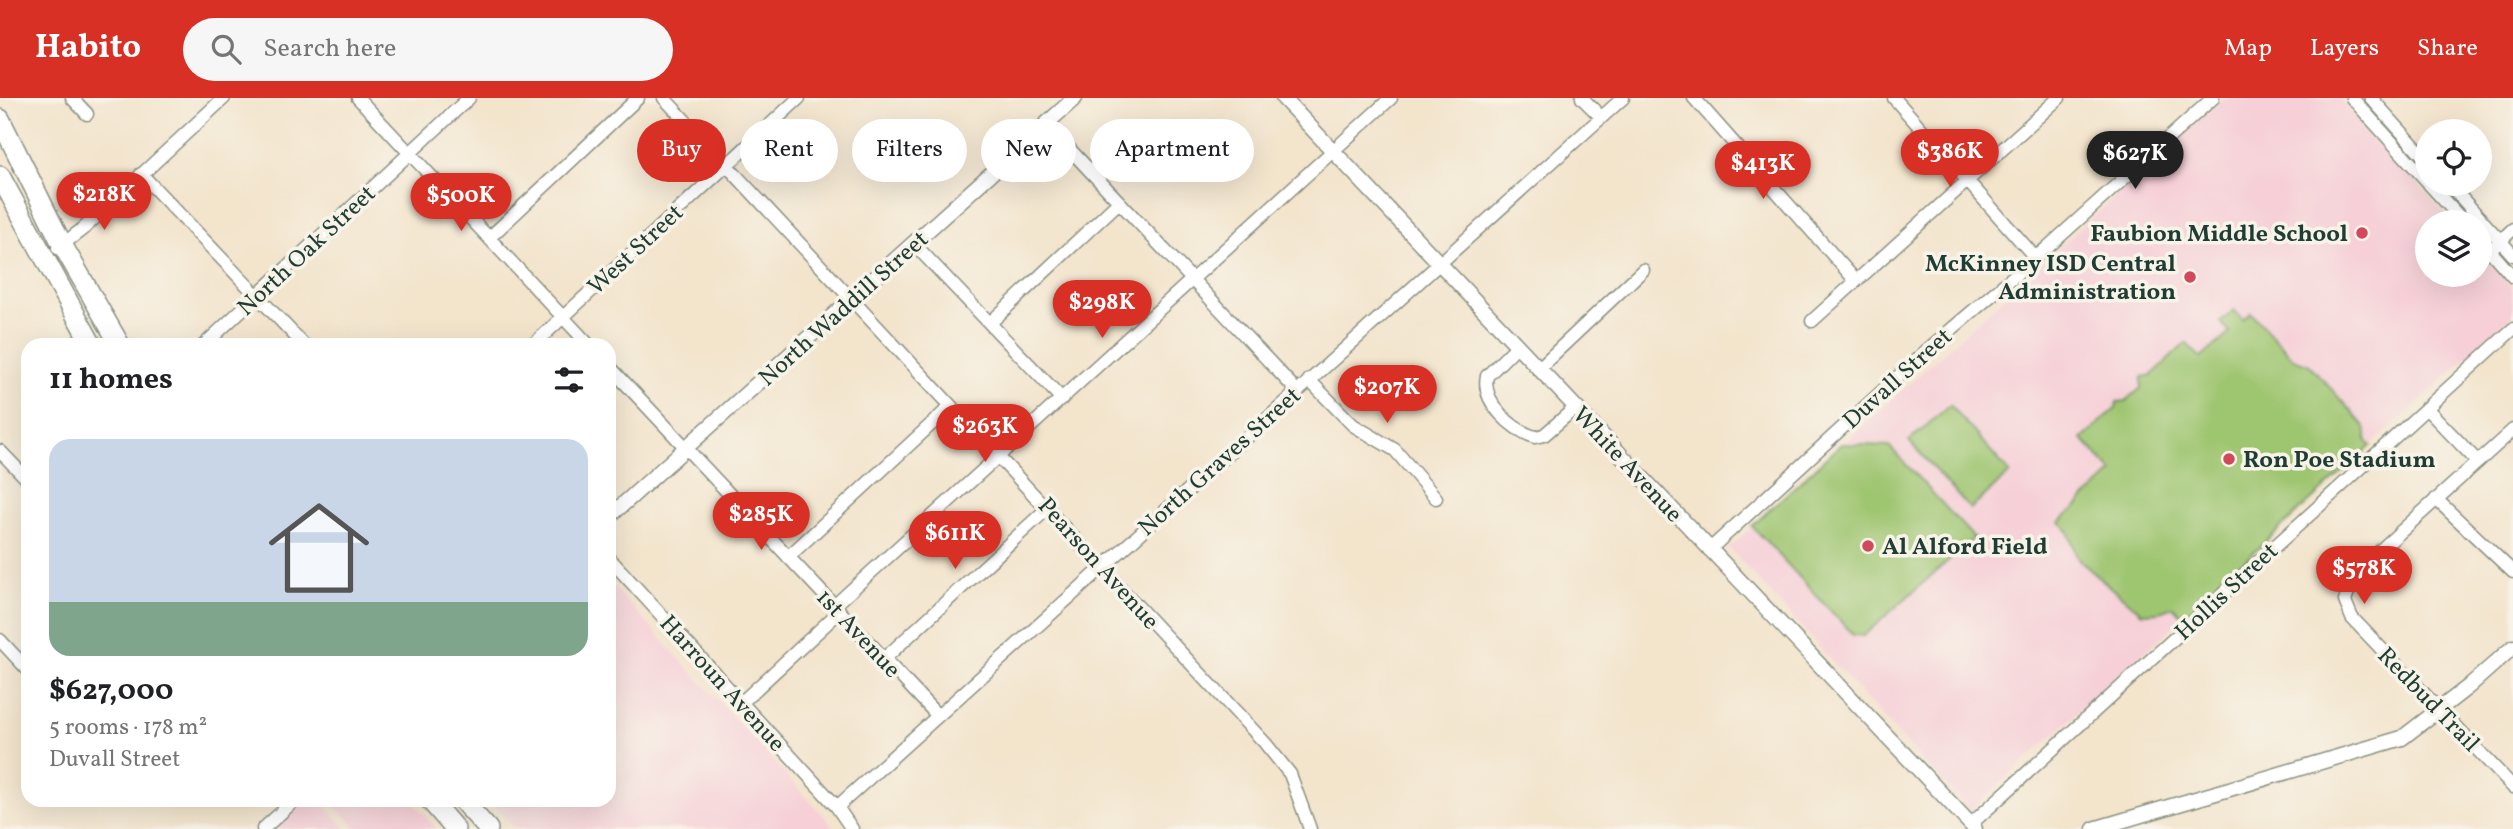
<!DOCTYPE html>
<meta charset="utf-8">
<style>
body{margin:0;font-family:Vollkorn,serif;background:#f6f6f6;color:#202124;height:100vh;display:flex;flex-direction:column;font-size:26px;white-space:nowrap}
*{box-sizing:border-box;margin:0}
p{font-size:23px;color:#757577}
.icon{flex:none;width:38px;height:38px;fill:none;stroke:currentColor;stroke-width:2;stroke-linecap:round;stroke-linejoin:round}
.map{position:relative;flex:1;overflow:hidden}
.details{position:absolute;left:21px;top:240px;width:595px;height:469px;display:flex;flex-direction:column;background:#fff;border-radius:21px;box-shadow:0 7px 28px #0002}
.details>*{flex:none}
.hud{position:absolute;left:637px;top:21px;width:665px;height:63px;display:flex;gap:14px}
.controls{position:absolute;left:2415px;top:21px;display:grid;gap:14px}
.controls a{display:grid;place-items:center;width:77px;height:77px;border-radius:50%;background:#fff;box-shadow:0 7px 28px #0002;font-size:35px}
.price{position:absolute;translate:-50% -60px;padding:0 16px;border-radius:24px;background:#d93025;color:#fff;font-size:23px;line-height:46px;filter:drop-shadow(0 2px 4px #0008)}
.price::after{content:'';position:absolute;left:50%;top:42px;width:21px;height:16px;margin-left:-10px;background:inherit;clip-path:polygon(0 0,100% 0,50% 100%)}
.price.active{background:#222;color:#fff}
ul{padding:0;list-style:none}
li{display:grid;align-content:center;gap:14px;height:371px;padding:0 28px}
li span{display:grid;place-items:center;height:217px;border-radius:21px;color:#555}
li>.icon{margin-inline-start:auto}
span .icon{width:126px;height:126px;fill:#fffc;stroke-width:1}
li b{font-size:30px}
h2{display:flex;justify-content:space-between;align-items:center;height:84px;padding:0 28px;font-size:30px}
.tag{padding:0 24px;border-radius:32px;background:#fff;box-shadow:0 7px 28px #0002;font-size:24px;line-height:63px}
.tag.active{background:#d93025;color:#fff}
header{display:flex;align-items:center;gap:42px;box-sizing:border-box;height:98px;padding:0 35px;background:#d93025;color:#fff}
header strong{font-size:33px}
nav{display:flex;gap:38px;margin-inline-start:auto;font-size:24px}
.search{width:490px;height:63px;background:#f6f6f6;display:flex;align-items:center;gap:18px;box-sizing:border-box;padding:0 24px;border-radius:38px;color:#757577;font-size:26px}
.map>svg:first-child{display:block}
.built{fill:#f6cfd7}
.green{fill:#9ec570;stroke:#5e8152;stroke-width:2}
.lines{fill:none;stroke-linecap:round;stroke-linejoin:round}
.minor-casing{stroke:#899080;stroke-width:15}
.tertiary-casing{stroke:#899080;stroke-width:17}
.trunk-casing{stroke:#899080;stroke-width:22}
.minor{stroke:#fff;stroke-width:12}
.tertiary{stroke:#fff;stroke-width:14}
.trunk{stroke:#fff;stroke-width:19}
.poi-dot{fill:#d1495b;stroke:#f7f3e8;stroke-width:2.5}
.labels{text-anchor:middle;stroke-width:7;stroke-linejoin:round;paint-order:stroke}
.poi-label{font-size:24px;font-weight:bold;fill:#1f3d34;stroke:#f7f3e8;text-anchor:end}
.street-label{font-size:24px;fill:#1f3d34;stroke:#f7f3e8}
</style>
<header>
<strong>Habito</strong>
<div class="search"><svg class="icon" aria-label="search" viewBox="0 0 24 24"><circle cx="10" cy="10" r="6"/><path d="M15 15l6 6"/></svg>Search here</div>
<nav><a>Map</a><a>Layers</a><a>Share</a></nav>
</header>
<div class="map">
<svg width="2513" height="731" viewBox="0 0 2513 731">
<rect width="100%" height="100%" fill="#f7f3e8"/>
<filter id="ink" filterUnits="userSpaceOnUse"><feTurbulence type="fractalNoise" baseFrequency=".0143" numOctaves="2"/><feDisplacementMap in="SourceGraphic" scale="14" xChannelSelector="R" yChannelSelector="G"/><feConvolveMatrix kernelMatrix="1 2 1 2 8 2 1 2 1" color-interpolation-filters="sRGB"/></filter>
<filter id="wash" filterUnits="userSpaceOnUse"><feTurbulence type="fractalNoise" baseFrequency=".00686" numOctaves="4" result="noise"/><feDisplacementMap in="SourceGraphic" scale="28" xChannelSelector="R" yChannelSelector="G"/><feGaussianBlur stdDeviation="1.57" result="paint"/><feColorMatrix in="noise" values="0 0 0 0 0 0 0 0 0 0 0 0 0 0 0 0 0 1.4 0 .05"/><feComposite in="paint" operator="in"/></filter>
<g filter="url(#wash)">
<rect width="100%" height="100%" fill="#f3e4cc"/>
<path class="built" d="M2223,0h116l114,124h-26v53h53v-24l33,37v28l-544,496 -240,-264z
M609,484l222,242 2,5h-317l-26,-29h119z
M306,702h14l27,29h-74z
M329,702h82l26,29h-80z"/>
<path class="green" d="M2234,212l9,10 8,-7 43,46 16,6 55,62 2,14 4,5 -188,171 -10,-10 -13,5 -18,1 -61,-51c-11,-13 -7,-29 -21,-40l53,-50 -31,-33 34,-31 1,-6 9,-1 15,-13 1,-11 10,-2 34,-32 15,15 29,-25 -9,-11z
M1950,307l60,68 -40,36 -61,-68z
M1841,346l48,2 85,92 -111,98 -10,-1 -101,-109z"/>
</g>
<g filter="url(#ink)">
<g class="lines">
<g class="minor-casing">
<path id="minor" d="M72,0l15,16
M358,0l231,247
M664,0c202,214 401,430 601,645l25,31 20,55
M1582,0l19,19
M1694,0l162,183
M1894,0l140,158
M2352,0l75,83
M2371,0l56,62
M1046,26l251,267
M141,76l163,171
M2429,86l35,38
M2449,86l64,71
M489,140l149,-140
M2480,141l33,38
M914,146l148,155
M2495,148l18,-17
M58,150l26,-20 140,-130
M1812,223l247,-223
M990,225l129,-121
M204,247l265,-247
M533,247l266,-247
M1516,249l-29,29c-6,26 25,54 48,61l9,-2 31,-27
M609,268l328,349
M1538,271l105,-99
M1309,282l44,45 42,25 41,48
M2426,310l52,54
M2513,332l-160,145 -8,26 7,17 161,169
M0,353l28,29
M2436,401l77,73
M1709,452l217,-199 122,-104 165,-149
M788,459l162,-150
M609,460l228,249 15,22
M834,508l557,-508
M0,542l28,30
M884,561l165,-152
M741,605l98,-91
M837,709l786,-709
M1970,727l543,-496
M263,731l32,-29"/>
</g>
<g class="tertiary-casing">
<path id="tertiary" d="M1283,0l692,731
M609,419l466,-419
M2094,731l308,-91 66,-51 45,-40"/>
</g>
<g class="trunk-casing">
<path id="trunk" d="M0,21l63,127 57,99
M0,78l92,169
M430,702l25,29
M462,702l26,29"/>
</g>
<use href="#minor" class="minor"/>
<use href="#tertiary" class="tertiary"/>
<use href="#trunk" class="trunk"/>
</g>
</g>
<g class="poi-dot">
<circle cx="2362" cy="135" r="7"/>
<circle cx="2190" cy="179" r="7"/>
<circle cx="2229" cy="361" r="7"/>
<circle cx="1868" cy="448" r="7"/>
</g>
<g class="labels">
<g class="poi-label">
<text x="2348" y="143">Faubion Middle School</text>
<text x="2176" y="173">McKinney ISD Central<tspan x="2176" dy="28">Administration</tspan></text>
<text x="2243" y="369" text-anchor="start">Ron Poe Stadium</text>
<text x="1882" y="456" text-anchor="start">Al Alford Field</text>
</g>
<g class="street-label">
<text transform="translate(635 151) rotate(-43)" y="8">West Street</text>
<text transform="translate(306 152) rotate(-43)" y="8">North Oak Street</text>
<text transform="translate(843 210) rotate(-42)" y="8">North Waddill Street</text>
<text transform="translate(1897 280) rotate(-42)" y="8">Duvall Street</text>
<text transform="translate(1219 363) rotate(-42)" y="8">North Graves Street</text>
<text transform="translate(1628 366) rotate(47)" y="8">White Avenue</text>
<text transform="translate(1099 465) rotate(48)" y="8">Pearson Avenue</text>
<text transform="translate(2226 493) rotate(-43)" y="8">Hollis Street</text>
<text transform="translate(859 535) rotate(47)" y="8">1st Avenue</text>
<text transform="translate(723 585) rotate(48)" y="8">Harroun Avenue</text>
<text transform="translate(2429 601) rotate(46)" y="8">Redbud Trail</text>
</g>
</g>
</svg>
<div class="controls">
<a><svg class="icon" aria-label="locate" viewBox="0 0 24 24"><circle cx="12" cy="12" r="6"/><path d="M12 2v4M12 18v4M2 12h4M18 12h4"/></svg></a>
<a><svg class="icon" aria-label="layers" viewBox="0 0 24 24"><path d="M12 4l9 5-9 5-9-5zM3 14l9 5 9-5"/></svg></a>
</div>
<b class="price" style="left:1950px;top:91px">$386K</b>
<b class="price active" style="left:2135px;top:93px">$627K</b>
<b class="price" style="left:1763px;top:103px">$413K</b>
<b class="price" style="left:104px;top:134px">$218K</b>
<b class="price" style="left:461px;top:135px">$500K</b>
<b class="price" style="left:1102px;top:242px">$298K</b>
<b class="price" style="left:1387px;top:327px">$207K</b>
<b class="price" style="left:985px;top:366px">$263K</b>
<b class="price" style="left:761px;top:454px">$285K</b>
<b class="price" style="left:955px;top:473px">$611K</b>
<b class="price" style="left:2364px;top:508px">$578K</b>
<div class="hud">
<a class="tag active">Buy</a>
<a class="tag">Rent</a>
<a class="tag">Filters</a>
<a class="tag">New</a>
<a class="tag">Apartment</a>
</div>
<section class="details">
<h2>11 homes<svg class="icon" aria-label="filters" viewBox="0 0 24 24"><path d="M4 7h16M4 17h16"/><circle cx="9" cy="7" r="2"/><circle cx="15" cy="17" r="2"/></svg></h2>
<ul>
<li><span style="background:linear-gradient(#c9d6e8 75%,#7fa58c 0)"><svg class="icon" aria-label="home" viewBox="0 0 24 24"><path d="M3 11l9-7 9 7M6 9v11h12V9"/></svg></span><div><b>$627,000</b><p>5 rooms · 178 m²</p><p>Duvall Street</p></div></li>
</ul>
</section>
</div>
